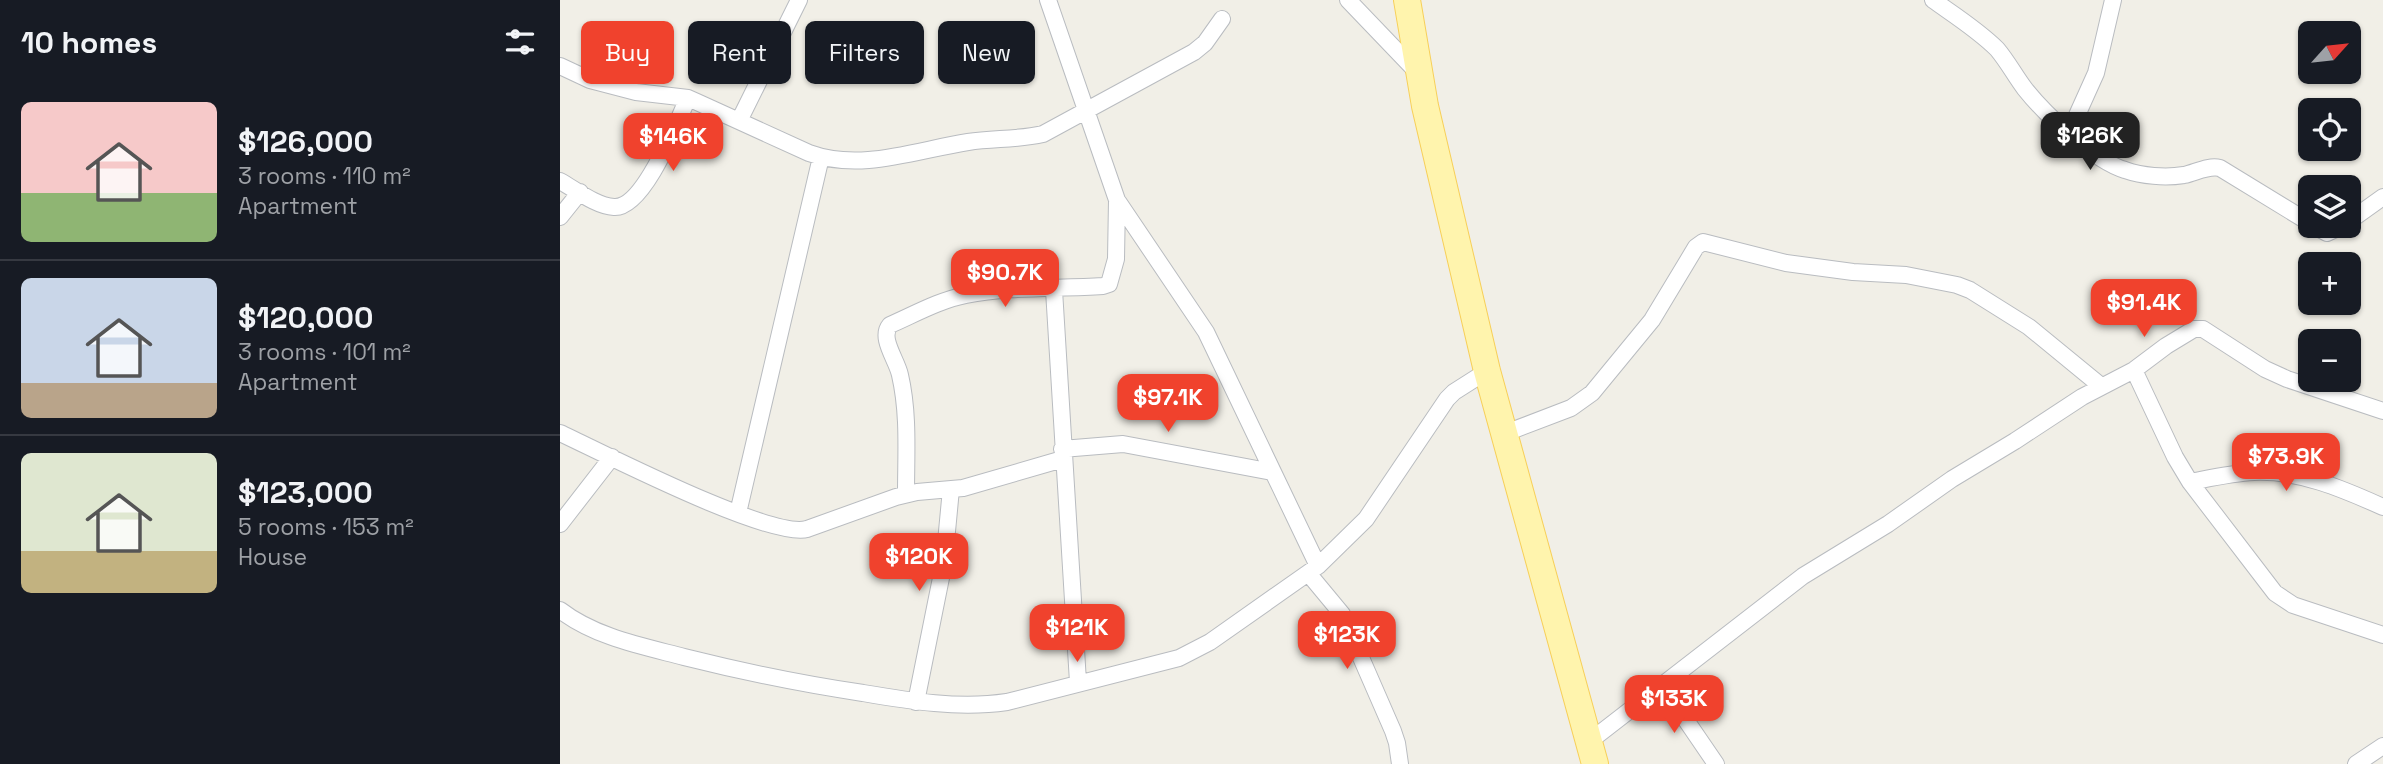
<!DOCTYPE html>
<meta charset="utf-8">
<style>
body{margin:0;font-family:"Space Grotesk",sans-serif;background:#20242c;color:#f1f3f6;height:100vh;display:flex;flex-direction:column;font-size:26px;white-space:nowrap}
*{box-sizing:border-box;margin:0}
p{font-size:23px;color:#9ea1a6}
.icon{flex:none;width:38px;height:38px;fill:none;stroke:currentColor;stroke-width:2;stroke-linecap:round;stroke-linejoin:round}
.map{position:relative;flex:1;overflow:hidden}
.drawer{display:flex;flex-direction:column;background:#171b24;width:560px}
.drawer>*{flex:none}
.hud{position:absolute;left:21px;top:21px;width:665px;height:63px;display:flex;gap:14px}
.needle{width:46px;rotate:63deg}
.controls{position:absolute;left:1738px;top:21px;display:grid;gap:14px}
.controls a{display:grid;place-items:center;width:63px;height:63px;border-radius:10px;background:#171b24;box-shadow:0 2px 5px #0004;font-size:35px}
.price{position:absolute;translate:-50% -60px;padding:0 16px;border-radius:14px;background:#f0422d;color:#fff;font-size:23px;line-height:46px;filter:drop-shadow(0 2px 4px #0008)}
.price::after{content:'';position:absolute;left:50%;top:42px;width:21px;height:16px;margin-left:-10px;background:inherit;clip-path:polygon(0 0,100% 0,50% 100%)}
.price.active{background:#222;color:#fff}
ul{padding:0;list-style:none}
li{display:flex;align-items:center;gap:21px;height:175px;padding:0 21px}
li+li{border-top:2px solid #363941}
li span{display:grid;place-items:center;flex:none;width:196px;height:140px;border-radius:10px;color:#555}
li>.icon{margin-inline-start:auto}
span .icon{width:84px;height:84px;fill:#fffc;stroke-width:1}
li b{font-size:30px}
h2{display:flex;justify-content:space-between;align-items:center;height:84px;padding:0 21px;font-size:30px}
.chip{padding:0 24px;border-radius:10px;background:#171b24;box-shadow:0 2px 5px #0004;font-size:24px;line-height:63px}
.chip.active{background:#f0422d;color:#fff}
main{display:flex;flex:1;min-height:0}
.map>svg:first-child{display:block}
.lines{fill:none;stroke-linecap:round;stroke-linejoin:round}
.street-casing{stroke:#b9bcc0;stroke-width:18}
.primary-casing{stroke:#f7cf59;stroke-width:28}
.street{stroke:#fff;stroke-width:16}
.primary{stroke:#fff4ad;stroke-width:26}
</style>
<main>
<section class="drawer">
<h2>10 homes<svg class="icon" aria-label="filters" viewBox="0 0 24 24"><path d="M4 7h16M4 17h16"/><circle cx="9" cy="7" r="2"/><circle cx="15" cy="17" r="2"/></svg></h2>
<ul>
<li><span style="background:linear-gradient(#f6c9c9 65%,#8fb573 0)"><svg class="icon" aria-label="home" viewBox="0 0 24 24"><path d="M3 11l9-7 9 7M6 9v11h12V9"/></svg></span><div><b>$126,000</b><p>3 rooms · 110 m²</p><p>Apartment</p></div></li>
<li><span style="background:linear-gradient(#c9d6e8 75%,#b9a48a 0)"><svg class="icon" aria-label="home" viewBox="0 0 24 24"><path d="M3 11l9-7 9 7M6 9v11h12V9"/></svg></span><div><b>$120,000</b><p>3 rooms · 101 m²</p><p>Apartment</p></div></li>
<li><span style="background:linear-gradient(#dfe7d0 70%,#c2b280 0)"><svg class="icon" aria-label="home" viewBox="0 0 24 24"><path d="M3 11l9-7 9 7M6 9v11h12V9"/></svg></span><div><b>$123,000</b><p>5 rooms · 153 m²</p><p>House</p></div></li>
</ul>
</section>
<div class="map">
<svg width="1823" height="764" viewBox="0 0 1823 764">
<rect width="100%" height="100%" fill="#f1efe7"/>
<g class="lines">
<g class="street-casing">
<path id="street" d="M488,0l69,200 89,132 112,234
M788,0l69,72
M1373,0c21,15 45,30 64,49 11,13 18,27 28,40 20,25 69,72 100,81 17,6 40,8 59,5 11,-2 24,-10 36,-7l90,55
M0,66l30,14 46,12 52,6 9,4 112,51c52,19 107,-3 159,-11 26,-4 49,-2 75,-8l151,-82 11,-9 17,-24
M179,121l60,-121
M1509,133l27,-60 17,-73
M0,181c16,9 36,25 54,26 30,2 63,-85 74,-109
M0,217l20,-25
M1788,222l35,-25
M1754,226l13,7 15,-7
M494,290l24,392
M1574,370l41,87 15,25 85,111 18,12 90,30
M0,433c43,20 210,106 247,96l89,-32 21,-5 46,-4 100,-29
M943,434l68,-26 21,-15 60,-73 44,-73 7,-5 83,21 67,9 53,3 51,10 13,5 59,37 72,59
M502,449l61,-5 149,28
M1630,482c21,-4 43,-9 64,-10 45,-2 89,17 129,35
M346,494c0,-40 3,-80 -6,-119 -3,-15 -21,-37 -10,-50 25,-11 50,-25 76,-30 44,-9 92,-6 137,-9l6,-2 7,-25 1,-59
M178,513l83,-356
M0,524l52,-67
M748,573l34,41 51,117 4,12 3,21
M0,610c35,27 82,36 124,47 60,15 118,27 179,36 47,8 96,16 144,9l172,-44 31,-16 108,-76 48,-47 81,-120 7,-7 33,-21
M1102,685l54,79
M356,702l28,-139 7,-74
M1030,741l213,-165 85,-52 64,-45 63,-38 67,-44 52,-27 32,-24 28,-17h9l62,40 22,10 96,32
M1796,764l27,-18"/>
</g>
<g class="primary-casing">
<path id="primary" d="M847,0l18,106 62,265 108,393"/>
</g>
<use href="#street" class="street"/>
<use href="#primary" class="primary"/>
</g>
</svg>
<div class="controls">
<a><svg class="needle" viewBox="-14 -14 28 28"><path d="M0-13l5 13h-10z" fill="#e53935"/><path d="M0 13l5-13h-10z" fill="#9ea1a6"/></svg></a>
<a><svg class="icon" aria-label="locate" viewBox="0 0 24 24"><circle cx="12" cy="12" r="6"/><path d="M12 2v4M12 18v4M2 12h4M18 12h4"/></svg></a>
<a><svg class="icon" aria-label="layers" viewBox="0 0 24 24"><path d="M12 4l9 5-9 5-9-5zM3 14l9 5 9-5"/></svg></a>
<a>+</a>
<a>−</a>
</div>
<b class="price active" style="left:1530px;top:172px">$126K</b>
<b class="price" style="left:113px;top:173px">$146K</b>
<b class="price" style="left:445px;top:309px">$90.7K</b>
<b class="price" style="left:1584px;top:339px">$91.4K</b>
<b class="price" style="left:608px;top:434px">$97.1K</b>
<b class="price" style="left:1726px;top:493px">$73.9K</b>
<b class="price" style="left:359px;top:593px">$120K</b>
<b class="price" style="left:517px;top:664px">$121K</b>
<b class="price" style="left:787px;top:671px">$123K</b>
<b class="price" style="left:1114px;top:735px">$133K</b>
<div class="hud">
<a class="chip active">Buy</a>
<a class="chip">Rent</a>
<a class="chip">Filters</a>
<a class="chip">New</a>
</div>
</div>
</main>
